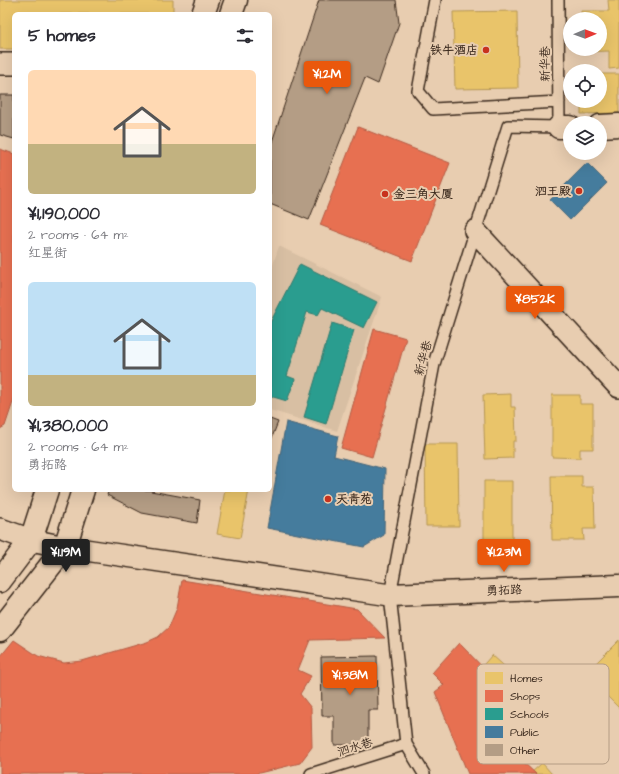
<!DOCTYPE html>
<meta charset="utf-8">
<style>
body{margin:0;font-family:"Architects Daughter","LXGW WenKai TC",sans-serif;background:#f2f2f3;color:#2b2b33;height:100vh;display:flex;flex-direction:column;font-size:15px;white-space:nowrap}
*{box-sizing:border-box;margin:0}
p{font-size:13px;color:#7c7c81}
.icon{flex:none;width:22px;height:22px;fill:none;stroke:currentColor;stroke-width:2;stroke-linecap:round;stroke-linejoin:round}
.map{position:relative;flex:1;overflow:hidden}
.details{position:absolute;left:12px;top:12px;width:260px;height:480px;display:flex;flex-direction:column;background:#fff;border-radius:6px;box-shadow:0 4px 16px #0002}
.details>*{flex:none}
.needle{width:26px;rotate:89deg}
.fabs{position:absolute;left:563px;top:12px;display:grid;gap:8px}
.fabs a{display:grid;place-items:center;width:44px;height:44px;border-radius:50%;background:#fff;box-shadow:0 4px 16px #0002;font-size:20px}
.price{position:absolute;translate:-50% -34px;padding:0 9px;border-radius:4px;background:#ea580c;color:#fff;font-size:13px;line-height:26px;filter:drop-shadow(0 1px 2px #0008)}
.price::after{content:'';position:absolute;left:50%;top:24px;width:12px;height:9px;margin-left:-6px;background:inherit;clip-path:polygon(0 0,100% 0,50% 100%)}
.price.selected{background:#222;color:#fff}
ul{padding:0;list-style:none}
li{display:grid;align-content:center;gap:8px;height:212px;padding:0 16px}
li span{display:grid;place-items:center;height:124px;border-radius:6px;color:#555}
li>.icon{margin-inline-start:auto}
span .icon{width:72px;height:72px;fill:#fffc;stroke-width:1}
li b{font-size:17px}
h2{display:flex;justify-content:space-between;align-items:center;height:48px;padding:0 16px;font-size:17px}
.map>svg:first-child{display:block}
.built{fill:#d8bfa3}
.homes{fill:#e9c46a;stroke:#b59653}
.shops{fill:#e76f51;stroke:#b35a42}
.schools{fill:#2a9d8f;stroke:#2f7a6d}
.public{fill:#457b9d;stroke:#426377}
.building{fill:#b49d85;stroke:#3b2a1e}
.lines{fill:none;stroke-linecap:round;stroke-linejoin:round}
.service-casing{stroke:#3b2a1e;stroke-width:14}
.minor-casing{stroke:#3b2a1e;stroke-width:24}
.tertiary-casing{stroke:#3b2a1e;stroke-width:25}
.secondary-casing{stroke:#3b2a1e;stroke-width:25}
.service{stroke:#e8cdb0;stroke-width:11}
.minor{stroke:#e8cdb0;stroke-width:21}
.tertiary{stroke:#e8cdb0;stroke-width:22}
.secondary{stroke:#e8cdb0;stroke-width:22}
.poi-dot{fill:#c8321e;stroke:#e8cdb0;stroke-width:1.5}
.labels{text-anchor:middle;stroke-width:4;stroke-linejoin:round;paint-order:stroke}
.poi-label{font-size:12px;font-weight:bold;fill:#3b2a1e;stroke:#e8cdb0;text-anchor:end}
.street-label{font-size:12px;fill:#3b2a1e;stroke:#e8cdb0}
.key{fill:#e8cdb0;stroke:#b49c84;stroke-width:1}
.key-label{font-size:11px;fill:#3b2a1e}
</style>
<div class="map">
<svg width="619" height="774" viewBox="0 0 619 774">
<rect width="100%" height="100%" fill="#e8cdb0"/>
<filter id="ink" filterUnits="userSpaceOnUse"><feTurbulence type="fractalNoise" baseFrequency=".025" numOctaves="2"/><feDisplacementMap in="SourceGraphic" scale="8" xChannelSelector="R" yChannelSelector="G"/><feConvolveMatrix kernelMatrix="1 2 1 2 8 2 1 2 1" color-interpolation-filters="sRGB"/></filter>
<g filter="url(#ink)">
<path class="built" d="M279,246l103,51 -45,134 -67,-21v-136z"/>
<path class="homes" d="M0,0h173v14h-159v35h-14z
M608,0h11v68l-10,1v-18l-27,1 -1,-3h19v-30h-19v-8h28z
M517,11l1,77 -63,1 -2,-77z
M600,74h19v39l-38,1v-13h19z
M511,394v13h4l1,34h-3v17l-28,1 -2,-64z
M552,395h28v9h13v45h-13v9l-28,-1z
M425,444h33l1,82h-33z
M551,476h31v11h12l1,42h-12l1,11h-32z
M484,481h28v64h-28z
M225,490h24l-9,48 -23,-4z
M619,640v68l-34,-34z
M492,655l43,39 -30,33 -42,-39z
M542,763l10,11h-22z"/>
<path class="shops" d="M358,127l92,36 -38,98 -92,-36z
M0,149l14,5v245l-9,27 -5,3z
M374,329l32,9 -34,119 -31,-9z
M182,580l175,29 28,29 -75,2 -12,30 13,6 -11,18 11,14 1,39 -12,16 -45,11h-255v-117l14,-17 24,16 26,7 18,-2 65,-19 11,-5 11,-10 8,-19z
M459,643l44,45 -9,47 42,39h-68l-33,-82 9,-7 -12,-12z"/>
<path class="schools" d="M300,264l77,38 -13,26 -42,-20 -4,7 -11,-3 -20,64 8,3 -8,22 -17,-5v-73z
M332,323l22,7 -28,94 -22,-7z"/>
<path class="public" d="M587,163l20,20 -37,37 -20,-20z
M286,422l52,14 -4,20 51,13 -1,66 -20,12 -97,-19z"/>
<path class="building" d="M319,0h77l3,23 -21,61 -13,-6 -56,142 -39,-16v-56z
M0,95h14v44l-14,-4z
M270,419l8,3 -7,18h-1z
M109,490h42v1l49,9 -3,23 -55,-10 -35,-18z
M377,656l1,54h-10v35h-34v-29h-12l-1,-59z"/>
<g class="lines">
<g class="service-casing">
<path id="service" d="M435,0l-17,91 15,18 126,-7
M311,774l95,-30
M424,774l-18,-30 -16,-149 44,-231 74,-238 51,1 -1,-127"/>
</g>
<g class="minor-casing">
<path id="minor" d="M0,64h14
M475,231l144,156
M0,529l31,11 34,7 325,48"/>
</g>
<g class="tertiary-casing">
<path id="tertiary" d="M600,126l19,-1
M559,127h11
M390,595l229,-9"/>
</g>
<g class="secondary-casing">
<path id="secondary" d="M203,14l5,-14
M231,14l5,-14
M0,581l31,-41 16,-50
M0,630l65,-83 18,-57"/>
</g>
<use href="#service" class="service"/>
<use href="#minor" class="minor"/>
<use href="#tertiary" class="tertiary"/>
<use href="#secondary" class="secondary"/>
</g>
</g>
<g class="poi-dot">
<circle cx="486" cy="50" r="4"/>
<circle cx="579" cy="191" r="4"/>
<circle cx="385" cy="194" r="4"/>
<circle cx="328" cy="499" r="4"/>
</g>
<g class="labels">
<g class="poi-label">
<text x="478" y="54">铁牛酒店</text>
<text x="571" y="195">泗王殿</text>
<text x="393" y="198" text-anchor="start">金三角大厦</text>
<text x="336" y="503" text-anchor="start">天青苑</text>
</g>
<g class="street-label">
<text transform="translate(545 64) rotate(-90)" y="4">新华巷</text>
<text transform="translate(423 358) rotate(-75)" y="4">新华巷</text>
<text transform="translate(504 590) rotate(-2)" y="4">勇拓路</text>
<text transform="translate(355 747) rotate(-18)" y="4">泗水巷</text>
</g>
</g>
<rect x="477" y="664" width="132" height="100" rx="6" class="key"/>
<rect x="485" y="672" width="18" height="12" fill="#e9c46a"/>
<rect x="485" y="690" width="18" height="12" fill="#e76f51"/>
<rect x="485" y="708" width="18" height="12" fill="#2a9d8f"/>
<rect x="485" y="726" width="18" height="12" fill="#457b9d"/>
<rect x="485" y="744" width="18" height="12" fill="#b49d85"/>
<g class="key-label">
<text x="510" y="682">Homes</text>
<text x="510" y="700">Shops</text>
<text x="510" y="718">Schools</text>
<text x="510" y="736">Public</text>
<text x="510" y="754">Other</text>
</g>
</svg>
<div class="fabs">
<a><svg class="needle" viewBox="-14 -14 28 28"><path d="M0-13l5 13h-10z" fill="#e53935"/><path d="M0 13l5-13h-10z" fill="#7c7c81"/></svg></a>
<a><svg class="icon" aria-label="locate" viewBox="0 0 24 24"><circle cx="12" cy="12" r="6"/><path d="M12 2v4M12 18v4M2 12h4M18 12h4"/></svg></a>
<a><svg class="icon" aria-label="layers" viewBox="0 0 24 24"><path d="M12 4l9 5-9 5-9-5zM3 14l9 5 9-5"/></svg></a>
</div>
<b class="price" style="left:327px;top:95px">¥1.2M</b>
<b class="price" style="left:535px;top:320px">¥852K</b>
<b class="price selected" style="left:66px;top:573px">¥1.19M</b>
<b class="price" style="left:504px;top:573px">¥1.23M</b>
<b class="price" style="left:350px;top:696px">¥1.38M</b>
<section class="details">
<h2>5 homes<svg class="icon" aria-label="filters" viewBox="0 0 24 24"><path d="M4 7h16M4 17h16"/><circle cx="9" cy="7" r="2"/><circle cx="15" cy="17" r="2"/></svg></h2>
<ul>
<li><span style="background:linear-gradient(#ffd9b3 60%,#c2b280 0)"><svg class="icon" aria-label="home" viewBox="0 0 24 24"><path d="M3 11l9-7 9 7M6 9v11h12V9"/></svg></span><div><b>¥1,190,000</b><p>2 rooms · 64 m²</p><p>红星街</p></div></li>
<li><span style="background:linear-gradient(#bfe0f5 75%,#c2b280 0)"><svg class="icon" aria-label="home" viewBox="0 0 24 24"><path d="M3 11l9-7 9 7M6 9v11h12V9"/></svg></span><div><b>¥1,380,000</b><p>2 rooms · 64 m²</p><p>勇拓路</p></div></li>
</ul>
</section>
</div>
